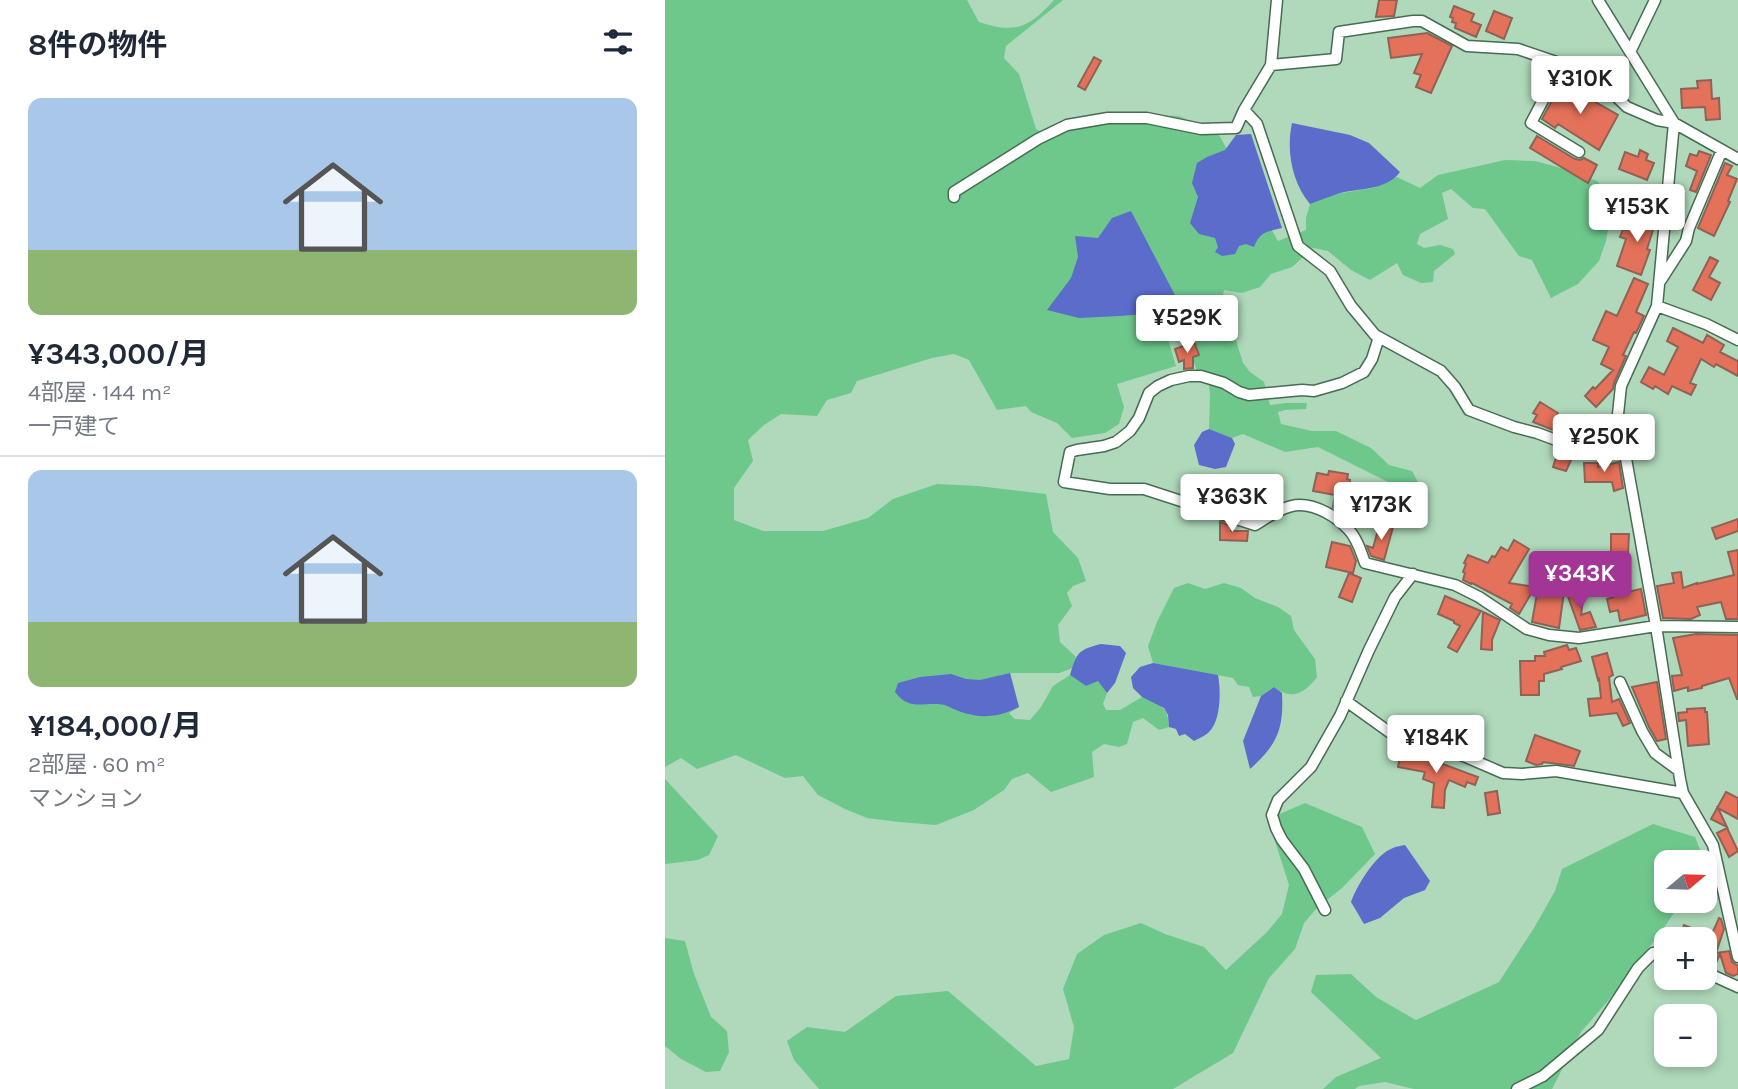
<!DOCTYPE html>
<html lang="ja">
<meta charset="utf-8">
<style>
body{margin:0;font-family:Karla,"Noto Sans JP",sans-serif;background:#f6f6f7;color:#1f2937;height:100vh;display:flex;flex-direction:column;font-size:26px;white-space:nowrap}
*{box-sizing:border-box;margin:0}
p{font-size:23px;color:#747a83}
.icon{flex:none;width:38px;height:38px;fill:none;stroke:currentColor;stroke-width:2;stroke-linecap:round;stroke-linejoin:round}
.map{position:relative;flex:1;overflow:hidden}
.sheet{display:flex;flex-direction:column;background:#fff;width:665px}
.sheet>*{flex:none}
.needle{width:46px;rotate:71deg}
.controls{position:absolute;left:989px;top:850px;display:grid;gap:14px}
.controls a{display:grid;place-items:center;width:63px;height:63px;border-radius:14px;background:#fff;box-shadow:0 4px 10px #0003;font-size:35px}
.price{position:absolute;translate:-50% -60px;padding:0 16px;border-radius:7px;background:#fff;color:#222;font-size:23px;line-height:46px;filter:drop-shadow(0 2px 4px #0008)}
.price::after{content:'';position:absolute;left:50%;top:42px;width:21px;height:16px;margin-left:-10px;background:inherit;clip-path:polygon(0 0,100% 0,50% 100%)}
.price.current{background:#a23595;color:#fff}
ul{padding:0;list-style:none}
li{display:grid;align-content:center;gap:14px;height:371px;padding:0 28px}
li+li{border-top:2px solid #e0e1e3}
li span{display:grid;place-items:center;height:217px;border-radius:14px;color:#555}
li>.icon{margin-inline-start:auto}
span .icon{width:126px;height:126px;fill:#fffc;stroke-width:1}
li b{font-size:30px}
h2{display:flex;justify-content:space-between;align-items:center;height:84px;padding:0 28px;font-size:30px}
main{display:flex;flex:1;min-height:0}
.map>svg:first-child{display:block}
.green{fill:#6ec88c}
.water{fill:#5b6ccb}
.building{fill:#e47159;stroke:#8f6258;stroke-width:2}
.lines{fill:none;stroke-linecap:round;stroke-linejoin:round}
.minor-casing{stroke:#476c52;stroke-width:13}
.minor{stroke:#fff;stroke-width:10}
</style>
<main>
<section class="sheet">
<h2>8件の物件<svg class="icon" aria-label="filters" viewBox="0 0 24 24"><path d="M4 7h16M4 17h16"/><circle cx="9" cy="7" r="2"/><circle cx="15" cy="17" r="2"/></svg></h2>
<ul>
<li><span style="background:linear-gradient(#a9c7e8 70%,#8fb573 0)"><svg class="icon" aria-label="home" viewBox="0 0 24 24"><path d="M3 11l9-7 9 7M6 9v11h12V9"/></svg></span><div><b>¥343,000/月</b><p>4部屋 · 144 m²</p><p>一戸建て</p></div></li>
<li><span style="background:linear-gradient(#a9c7e8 70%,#8fb573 0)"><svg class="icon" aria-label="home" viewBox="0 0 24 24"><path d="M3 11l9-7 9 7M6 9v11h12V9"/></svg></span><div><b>¥184,000/月</b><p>2部屋 · 60 m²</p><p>マンション</p></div></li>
</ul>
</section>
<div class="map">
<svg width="1073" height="1089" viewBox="0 0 1073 1089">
<rect width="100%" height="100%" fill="#afd9ba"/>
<path class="green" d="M0,0h302l12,22c36,12 50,6 75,-22h9l-57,46 -2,12 15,16 17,55 8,4 72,-20 63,3 39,17 60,108 28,-11v-12l4,-14 26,-10 37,-6 24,-11 23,11 18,-13 67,-15 30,1 30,8 32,12 8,11 4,31 -3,18 -7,20 -21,23 -27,14 -19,-38 -13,-4 -34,-47 -12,-1 -22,-19 -9,4 6,26 -28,15 -3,10 7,4 16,-3 13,4 2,5 -21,17 -1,11 -12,1 -18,-8 -6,-12 -27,17 -19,-10 -23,-19 -15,-3 -21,19 -21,7 -11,13 -18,6 -18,-3 -3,14 6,8 16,51 7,9 14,10 6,23 16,-2h21l-1,6 -21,1 -7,2 3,12 31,7h24l35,17 18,17 23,6 7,13 -7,10 -94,-47 -33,5 -42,-18 -11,4 -23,-9 1,-33 -2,-22 -11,-3 -14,-40 -16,5 9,30 -59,18 7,23 -5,17 -14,9 -33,5 -15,-15 -26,-11 -5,-6 -29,4 -28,-50 -15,-6 -22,4 -75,23 -6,12 -24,7 -10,16 -36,-2 -17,11 -16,15 5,21 -19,27v32l29,11h60l45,-13 25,-19 44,-15 41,2 68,8 7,38 25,26 8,23 -13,5 -6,7 5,13 -14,19 2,17 16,15 -3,11 -14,5h-49l9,34 -10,6 6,6 15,1 11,-13 12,-21 17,-11 16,11 12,-6 9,13 -4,11 3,6h14l22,-13c18,9 26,8 27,30l-10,3 -16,-12 -10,4 -6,22 -8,3 -15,-3 -12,8 2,25 -43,15 -23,-19 -16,6 -8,11 -30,20 -38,15 -37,-3 -32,-4 -22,-9 -27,-14 -15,-19 -18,2 -49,-23 -39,14 -16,-11 -16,9z
M523,583l17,6 19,-6 17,5 14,10 23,9 13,9 3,14 21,29 2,18c-12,16 -25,24 -43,10l-13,9 -8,1 -4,-10 -11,-2 -5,-7 -80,-15 -5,-17 9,-24 17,-34z
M0,779l53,57 -9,19 -11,5 -33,4z
M640,803l57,24 13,27 -33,34 -25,20 -13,15 -9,26 -26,29 -36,75 -60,36h-354l-25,-29 -7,-19 20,-14 38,5 51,-36 52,-5 88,75 33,-7 5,-32 -11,-38 14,-35 27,-19 37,-12 24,11 39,13 22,23 41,-38 15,-18 7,-29 -21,-66z
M988,824l42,13 10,25v2l-39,-1v38h16l-19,28 -50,66 -32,37 -29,57h-138l-29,-7 -26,4 -4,3h-32l13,-12 45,-19 -70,-66 5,-17 35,-1 25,23 40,23 83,-38 35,-54 21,-37 7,-22z
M0,938l20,3 9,33 17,43 16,14 2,21 -9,19 -14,1 -25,-13 -16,-13z"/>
<path class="water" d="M627,123l58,12 19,8 31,29c-13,19 -44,16 -63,22 -9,3 -18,7 -27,10 -18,-22 -24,-53 -18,-81z
M586,134l31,94c-15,4 -22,3 -28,19l-8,-3 -7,2 -4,8 -13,2 -7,-4 3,-5 -3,-9 -16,-4 -9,-11 8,-26 -6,-14 5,-20 10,-6 18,-7 11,-15z
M466,211l47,90 -22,12 -36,3 -41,2 -32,-8 24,-32 7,-21 -3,-21 23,2 14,-20z
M544,429l23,9 3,6 -9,23 -11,2 -16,-4 -5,-20 8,-13z
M436,644l19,2 6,7 -11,30 -8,10 -9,-12 -12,5 -16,-11c7,-22 7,-25 31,-31z
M488,663l65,12c3,15 3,46 -9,57 -4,4 -10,6 -15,9l-9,-7 -6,2 -3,-7 -7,-2 -1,-12 -4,-7 -22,-11 -9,-9 -2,-11 9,-10z
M345,673l9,34c-19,10 -38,12 -58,5 -6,-2 -11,-5 -16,-7 -21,-4 -35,7 -50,-13l3,-9 22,-6 31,-3 15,5 14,1z
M609,687l8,6c2,36 -5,52 -32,76l-7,-28 18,-45z
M740,845l25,36 -5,9 -21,8 -24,20 -16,6 -13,-22c6,-17 25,-48 42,-54 4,-2 8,-2 12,-3z"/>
<path class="building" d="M714,0h18l-3,16 -18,1z
M789,6l20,8 -3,7 10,4 -5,12 -21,-9 1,-5 -4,-1 1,-4 -3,-1z
M829,11l18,7 -8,21 -18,-8z
M762,33l25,13 -21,47 -15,-6 5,-12 -7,-2 8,-19 -31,4 -3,-20z
M429,57l7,4 -16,29 -7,-4z
M1046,80l1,19 7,-1 1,21 -14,1 -1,-13 -23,1 -1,-19 17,-1 -1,-7z
M906,82l8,4 -3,5 42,24 -19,35 -41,-26 -3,4 -13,-9 18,-33 7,3z
M872,136l38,23 5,1 4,-2 13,7 -9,18 -58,-35z
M975,150l8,4 -2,6 8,3 -7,17 -28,-11 6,-17 13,5z
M1034,151l12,4 -15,37 -6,-2 7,-19 -11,-5 4,-12 7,2z
M1060,163l7,3 -5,9 10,4 -9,22 2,1 -16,34 -16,-8z
M983,207l10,4 -1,6 -10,32 3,1 -9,25 -24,-9 9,-27 -6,-2 5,-13 15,6z
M1045,257l8,4 -9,16 11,6 -9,17 -18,-10z
M969,278l14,6 -12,28 8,4 -8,17 -2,-1 -11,23 3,1 -12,27 -1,6 -17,18 -11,-11 8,-9 2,2 18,-19 -12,-6 8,-17 -16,-7 13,-29 11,5z
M1008,328l30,15 4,-8 17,10 -4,7 18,9v15l-22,-12 -2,3 -13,-8 -11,24 6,2 -5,10 -19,-9 -4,8 -13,-8 -2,3 -12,-7 8,-15 15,8 14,-28 -11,-6z
M529,342l5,13 -6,2v11l-9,1v-9l-5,2 -4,-13z
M875,402l18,11 -2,4 25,12 -5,10 -43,-17 4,-7 -4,-2z
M894,449l10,4 -2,3 5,2 -6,13 -13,-4z
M954,462l4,26 -9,3 -2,-9h-27l-1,-19h14v4z
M664,471l19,3 -1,5 3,1 -2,12 39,11 -5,19 -44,-12 -5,-3 2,-12 -22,-4 4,-18 11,2z
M1073,519v12l-22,8 -4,-11z
M555,522l11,4v5h17l-1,10 -27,-1z
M715,523l13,4 -9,33 -13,-4 -4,-10 6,2z
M946,534h18l-1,19h-17z
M849,540l15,9 -20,34 26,4 -16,27 -9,-6 2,-4 -40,-21 -1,1 -8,-4 2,-7 -2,-1 3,-8 -2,-1 4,-8 20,8 4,-7 3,1 6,-10 7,4z
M667,542l18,4 6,15 -3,12 -27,-6z
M1073,550v69h-12l-5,-17 -24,5 3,8 -9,4 -28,-1 -6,-32 17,-3 -2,-10 9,-1 2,16 14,-5v1l37,-9 -6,-23z
M684,573l12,5 -9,24 -13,-5z
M873,588l26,4 -5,36 -27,-6z
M976,589l5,26 -26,6 -2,-11 -8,2 -3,-13 7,-2v-2z
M901,591l18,2 -3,22 9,-3 6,15 -16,3z
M780,596l36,15 -24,41 -9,-5 12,-21 -6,-3v-2l-16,-7z
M818,612l17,8 -8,20v10l-11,-1z
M1031,634l42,1v64h-1l-8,-21 -27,8v2l-14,3v-4l-14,4 -2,-15 10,-1 -9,-37z
M902,645l2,5 7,-2 5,13 -20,6 1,2 -18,5v7h-5v14h-18l-1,-34h15v-5h10l-1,-4z
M942,653l6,22 -4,2 3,25 7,-3 11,24 -7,3 -6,-13 -27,3 -2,-17 13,-1 -2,-19 -1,1 -6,-23z
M992,682l9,57 -9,2 -8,-14 -17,-40z
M1040,708v4h2l2,32 -21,2 -2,-26 -7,1 -1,-8 9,-1v-3z
M870,735l45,16 -6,15 -31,-4 -1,2 -6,1 -10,-4z
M736,752l20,4 57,21 -3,8 -8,-3 -2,5 -16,-7 -4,10 -1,18 -12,-1 2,-24 -11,-4 2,-7 -27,-5z
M832,791l3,22 -12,2 -3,-22z
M1061,792l12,6v21l-20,-11 9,19 -16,-8z
M1062,828l11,23 -9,6 -12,-24z
M1054,918l2,1 3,10 -8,24 13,-2 3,11 6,4v8l-5,2 -7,-3 -6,-19 -5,11 -10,-4v-21h-27l6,-15 27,11z"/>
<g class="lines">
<g class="minor-casing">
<path id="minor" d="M612,0l-6,65 -27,45 13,14 41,122 32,25 21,35 24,29 66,36 14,16 14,23 45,17 23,6 44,16 42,-4
M933,0l76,123 -17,183 -36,80 -3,28 38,212 24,153 3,14 30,52 25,112
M965,52l25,-52
M897,64l-31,59 48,29
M606,65l65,-6 3,-27 74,-11h9l45,25 51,3 44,15 38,17 27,26 30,13 17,3 64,36
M289,197v-5l84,-53 29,-14 41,-7h39l54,11 35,-1 8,-18
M996,280l25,-39 3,-13 33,-78
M992,306l49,18 32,16
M714,337l-7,22 -8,13 -22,11 -28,8 -12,-1 -53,5 -10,-3 -15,-9 -23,-7h-12l-18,4 -13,6 -9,7 -10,25 -9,13 -14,11 -12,4 -27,4 -7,2 -6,30 46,7h34l111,36c13,-8 29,-20 45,-20 17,0 37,12 48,24 9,9 13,23 17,34l90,22 24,12 48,32 22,6 30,3 77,-12 82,1
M955,682l22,49 13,22 23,17
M681,701l46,33 26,5 48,18 37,16 19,1 34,-3 127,22
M660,910l-21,-41 -22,-29 -6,-12 -4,-13 6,-15 33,-33 29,-51 29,-66 26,-53 18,-23
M1040,972l33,15
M852,1089l26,-13 55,-46 40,-62 15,-15 13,1"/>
</g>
<use href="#minor" class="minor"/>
</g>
</svg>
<div class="controls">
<a><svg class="needle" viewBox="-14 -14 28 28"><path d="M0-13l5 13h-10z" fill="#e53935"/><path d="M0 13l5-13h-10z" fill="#747a83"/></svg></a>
<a>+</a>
<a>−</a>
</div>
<b class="price" style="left:915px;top:116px">¥310K</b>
<b class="price" style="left:972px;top:244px">¥153K</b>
<b class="price" style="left:522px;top:355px">¥529K</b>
<b class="price" style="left:939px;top:474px">¥250K</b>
<b class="price" style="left:567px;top:534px">¥363K</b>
<b class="price" style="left:716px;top:542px">¥173K</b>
<b class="price current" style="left:915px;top:611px">¥343K</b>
<b class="price" style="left:771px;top:775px">¥184K</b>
</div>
</main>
